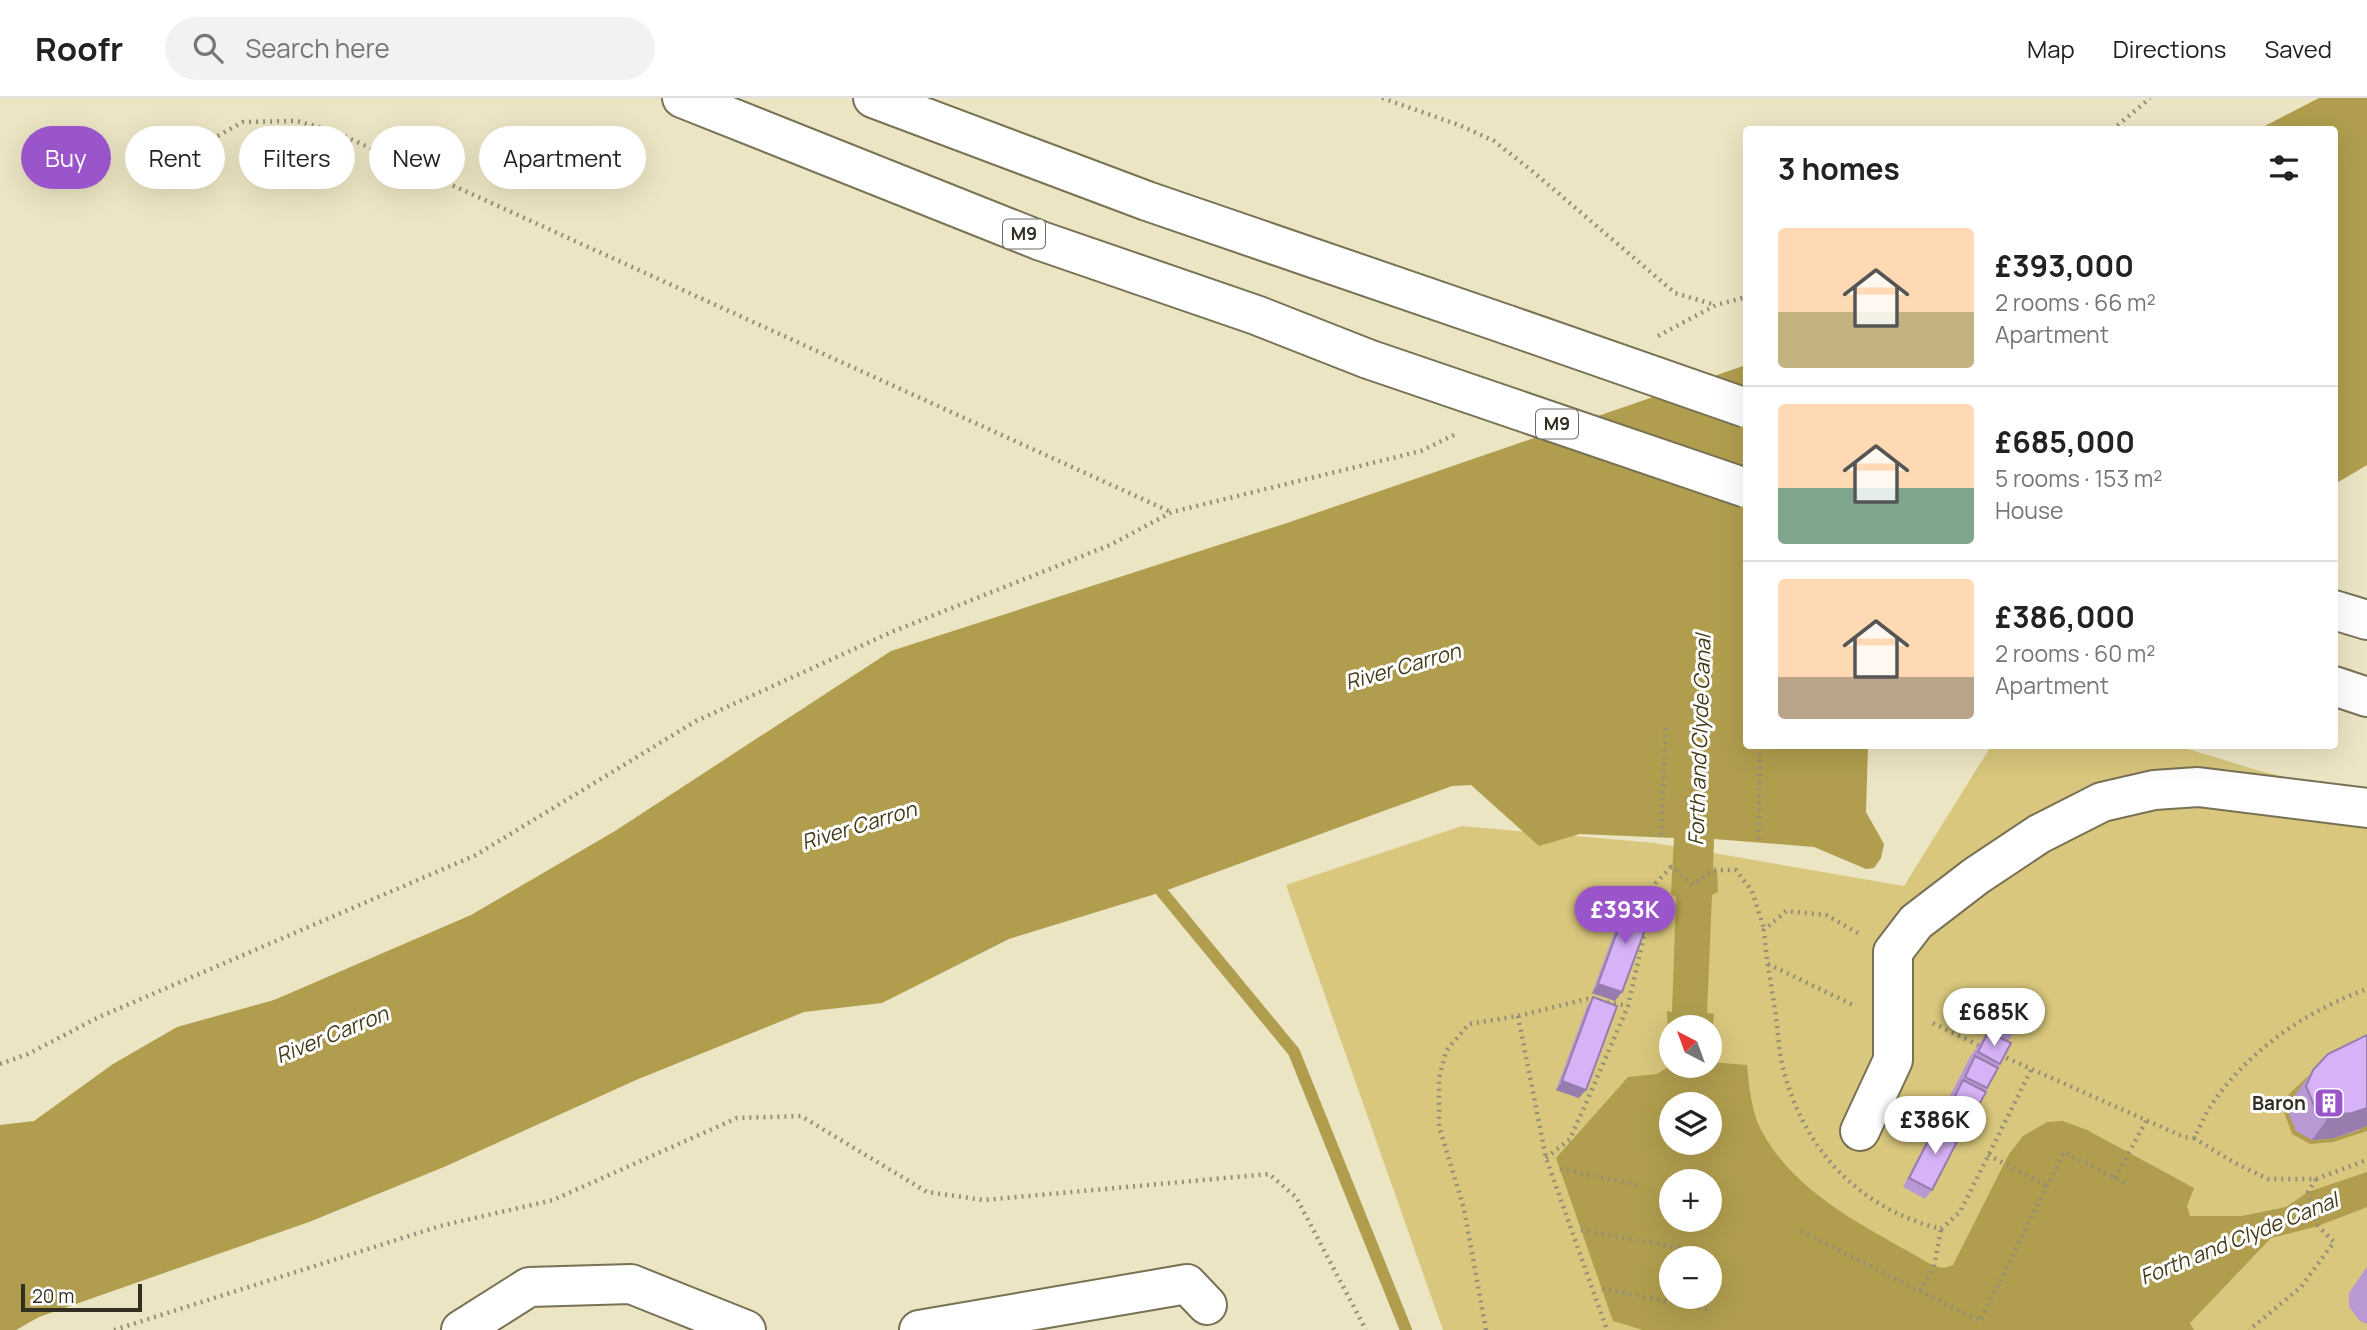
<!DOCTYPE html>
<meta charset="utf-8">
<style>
body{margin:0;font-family:Manrope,sans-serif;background:#f2f2f2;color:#222;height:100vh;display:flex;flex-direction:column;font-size:26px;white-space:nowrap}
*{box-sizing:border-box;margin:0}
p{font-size:23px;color:#767676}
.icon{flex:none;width:38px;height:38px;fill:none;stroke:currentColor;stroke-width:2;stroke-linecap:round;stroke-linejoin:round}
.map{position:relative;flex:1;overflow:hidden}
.sheet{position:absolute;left:1743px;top:28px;width:595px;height:623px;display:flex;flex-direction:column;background:#fff;border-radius:7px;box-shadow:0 7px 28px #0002}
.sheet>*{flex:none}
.guide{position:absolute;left:21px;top:28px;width:665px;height:63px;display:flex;gap:14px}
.needle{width:46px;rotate:319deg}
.fabs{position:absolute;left:1659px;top:917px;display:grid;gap:14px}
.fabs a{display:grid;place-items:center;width:63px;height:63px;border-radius:50%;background:#fff;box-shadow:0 7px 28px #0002;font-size:35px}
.scale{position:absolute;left:21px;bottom:18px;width:121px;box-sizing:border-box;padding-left:7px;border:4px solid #322f22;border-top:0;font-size:19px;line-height:24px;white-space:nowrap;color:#322f22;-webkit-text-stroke:5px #fff;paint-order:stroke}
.price{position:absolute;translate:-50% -60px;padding:0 16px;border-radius:24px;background:#fff;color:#222;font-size:23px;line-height:46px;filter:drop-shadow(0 2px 4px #0008)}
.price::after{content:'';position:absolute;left:50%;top:42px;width:21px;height:16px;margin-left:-10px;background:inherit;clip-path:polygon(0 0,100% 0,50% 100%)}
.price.current{background:#9a55ca;color:#fff}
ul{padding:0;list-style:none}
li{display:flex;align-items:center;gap:21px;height:175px;padding:0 35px}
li+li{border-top:2px solid #e0e0e0}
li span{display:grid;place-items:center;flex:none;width:196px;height:140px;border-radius:7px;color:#555}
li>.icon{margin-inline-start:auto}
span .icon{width:84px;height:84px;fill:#fffc;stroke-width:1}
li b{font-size:30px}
h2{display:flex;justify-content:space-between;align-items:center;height:84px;padding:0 35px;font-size:30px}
.tag{padding:0 24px;border-radius:32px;background:#fff;box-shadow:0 7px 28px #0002;font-size:24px;line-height:63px}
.tag.current{background:#9a55ca;color:#fff}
header{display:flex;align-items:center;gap:42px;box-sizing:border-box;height:98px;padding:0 35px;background:#fff;border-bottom:2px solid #e0e0e0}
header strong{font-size:33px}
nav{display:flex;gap:38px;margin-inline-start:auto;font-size:24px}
.search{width:490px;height:63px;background:#f2f2f2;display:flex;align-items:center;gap:18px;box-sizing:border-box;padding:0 24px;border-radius:38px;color:#767676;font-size:26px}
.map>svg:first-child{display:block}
.green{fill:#d8c77c;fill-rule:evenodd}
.water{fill:#b09e4e;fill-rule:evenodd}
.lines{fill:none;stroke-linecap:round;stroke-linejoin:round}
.stream{stroke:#b09e4e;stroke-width:12}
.minor-casing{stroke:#787154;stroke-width:42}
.highway-casing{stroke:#787154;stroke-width:42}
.path{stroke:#948f77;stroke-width:4.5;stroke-dasharray:2 5;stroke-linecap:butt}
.minor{stroke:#fff;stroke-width:38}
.highway{stroke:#fff;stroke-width:38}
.highway-bridge-casing{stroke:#787154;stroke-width:42;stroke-linecap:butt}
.highway-bridge{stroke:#fff;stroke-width:38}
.wall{fill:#b999d4}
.shaded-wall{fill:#967dad}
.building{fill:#d7b2f7;stroke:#967dad;stroke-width:2}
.labels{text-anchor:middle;stroke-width:6;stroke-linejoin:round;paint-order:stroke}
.shield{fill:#fff;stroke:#706d64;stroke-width:2}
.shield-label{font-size:18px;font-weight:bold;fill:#322f22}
.poi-label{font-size:19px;font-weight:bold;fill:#322f22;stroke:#fff;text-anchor:end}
.water-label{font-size:21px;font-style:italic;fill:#433c19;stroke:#fff}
</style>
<header>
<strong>Roofr</strong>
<div class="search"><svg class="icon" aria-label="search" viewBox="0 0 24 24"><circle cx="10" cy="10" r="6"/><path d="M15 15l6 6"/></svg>Search here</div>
<nav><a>Map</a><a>Directions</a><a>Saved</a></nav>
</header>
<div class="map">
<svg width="2367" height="1232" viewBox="0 0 2367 1232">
<rect width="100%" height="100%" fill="#ece5c4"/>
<path class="green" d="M1991,648h187l82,25 107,26v533h-924l-157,-445 176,-59 193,17 249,43zM1671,929h39v39h-39zM1671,1006h39v39h-39zM1671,1083h39v39h-39zM1671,1160h39v39h-39z"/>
<path class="water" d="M2319,0h48v367l-32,19 -1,-354 -75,-1z
M1746,267v381h122l-2,66 18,32 -3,14 -7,10 -8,1 -52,-22 -100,-8 -1,31h4l1,22 -6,3 -5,118 7,1 -2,23 -2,1v-11h-39v12h-3l-1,-28 5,1 4,-115 -5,-3 3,-56 -94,-4 -41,12 -68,-61 -19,1 -290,106 -153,47 -127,64 -78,9 -168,68 -192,87 -135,55 -270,95 -23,13h-16v-205l34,-4 79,-57 64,-37 97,-27 197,-85 144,-84 276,-180 396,-128z
M1710,964l37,3c2,21 4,43 13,63 35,68 111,101 174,138l10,2 9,-3 56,-111 14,-18 24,-14 16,-1 24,9 107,58 -7,18 3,10h52l44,-9 22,-15 59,-20v35l-49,19 -47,12 -81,85 4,7h-551l-30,-9 -57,-163 72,-81 29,-3 14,-9 39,1zM1671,1006h39v39h-39zM1710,1083v39h-39v-39zM1710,1160v39h-39v-39z
M2328,968l39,60v5l-34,11 -23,2 -18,-10 -8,-22 5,-18 18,-17z"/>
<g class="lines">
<path class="stream" d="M1155,778l7,16 132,160 112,278"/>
<g class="minor-casing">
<path id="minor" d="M1860,1033l33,-71v-108l23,-30 60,-46 63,-42 63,-32 52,-12 44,-3 169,21
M461,1232l68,-43 102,-3 115,46
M919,1232l268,-46 20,21"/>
</g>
<g class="highway-casing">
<path id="highway" d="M682,0l359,143 215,74 112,44
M873,0l274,103 361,124
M2334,512l33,10
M2334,588l33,11"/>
</g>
<path class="path" d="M1382,0l77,27 35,16 37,29 144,123 40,12
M2112,32l38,-32
M166,85l48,-45 29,-16 54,-1 36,10 838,381
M1658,238l58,-31 30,-8
M1661,737l5,-112
M1759,741l1,-93
M1858,835l-32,-18 -40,-4 -22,19c2,27 7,53 11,80 3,18 3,36 7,54 20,84 75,144 159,165l19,-17 71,-142
M1768,866l87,42
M1518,918l28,142 61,172
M1933,925l49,24
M2000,957l184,82 10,1c6,-11 11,-24 18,-34 37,-54 94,-93 155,-115
M0,966l28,-10 71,-37 377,-162 220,-134 198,-90 216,-86 62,-33 249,-61 37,-18
M2194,1040l39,24 35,17h48l-8,13 10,34 16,16 -33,45 -52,43
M1988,1057l59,31
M1546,1060l24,-19 17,-38 41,-95 28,-123 15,-16 22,18 20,-15h23l16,21 12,38
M1560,1071l79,16
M2115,1080l31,-57
M2316,1081l51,-19
M1581,1132l100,18
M1801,1133l179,90 84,-169 61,31
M1602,1191l110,21
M1920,1193l14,-25 7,-37
M114,1232l326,-104 113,-26 184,-82 64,-2 126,76 57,8 285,-26 27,23 70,133
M1486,1232l-22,-121 -25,-83v-48l7,-27 23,-27 49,-8 69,-17 41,7"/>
<use href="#minor" class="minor"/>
<use href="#highway" class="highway"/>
<g class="highway-bridge-casing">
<path id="highway-bridge" d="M1508,227l238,83
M1368,261l378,129"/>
</g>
<use href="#highway-bridge" class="highway-bridge"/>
</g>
<path class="wall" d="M1629,802l-14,101 -23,-8 31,-84z
M1593,899l-14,101 -23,-8 31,-84z
M2002,902l12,32 -6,9 -22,-11 10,-21z
M1988,934l12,32 -25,48 -15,21 -28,57 -7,9 -22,-12 67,-130z
M2313,972l47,60 -26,8 -22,2 -16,-9 -8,-19 7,-17z
M2367,1169v57l-7,-3 -11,-14v-14z"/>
<path class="shaded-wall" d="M1598,886l24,8 -7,9 -23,-8z
M1562,983l24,9 -7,8 -23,-8z
M2367,1010v18l-33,12 -22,2 18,-25z"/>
<path class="building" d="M1629,802l24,8 -31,84 -24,-8z
M1593,899l24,9 -31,84 -24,-9z
M2002,902l23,12 -11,20 -22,-11z
M1988,934l23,11 -11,21 -22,-12z
M2367,937v73l-15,5 -22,2 -16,-10 -8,-19 7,-16 15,-16z
M1975,958l23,12 -11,20 -22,-11z
M1963,982l23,12 -11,20 -22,-12z
M1938,1024l23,12 -29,56 -23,-12z"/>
<defs>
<g id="building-square" transform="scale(1.575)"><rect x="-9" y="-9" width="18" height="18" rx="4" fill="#9a55ca" stroke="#fff"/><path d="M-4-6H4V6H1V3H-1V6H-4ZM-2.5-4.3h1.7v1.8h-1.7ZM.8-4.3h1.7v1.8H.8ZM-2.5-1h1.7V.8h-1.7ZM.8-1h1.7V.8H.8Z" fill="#fff"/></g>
</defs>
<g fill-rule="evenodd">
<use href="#building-square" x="2329" y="1005"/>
</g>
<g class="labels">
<g class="shield">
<rect x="1003" y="121.5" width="42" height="29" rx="5"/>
<rect x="1536" y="311.5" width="42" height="29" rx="5"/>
</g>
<g class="shield-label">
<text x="1024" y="142">M9</text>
<text x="1557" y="332">M9</text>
</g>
<g class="poi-label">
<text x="2306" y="1012">Baron</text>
</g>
<g class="water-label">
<text transform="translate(1403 569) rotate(-16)" y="7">River Carron</text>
<text transform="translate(1700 642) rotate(-88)" y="7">Forth and Clyde Canal</text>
<text transform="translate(859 728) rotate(-17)" y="7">River Carron</text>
<text transform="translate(332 937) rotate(-22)" y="7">River Carron</text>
<text transform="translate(2239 1141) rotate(-22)" y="7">Forth and Clyde Canal</text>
</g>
</g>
</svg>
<div class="fabs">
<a><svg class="needle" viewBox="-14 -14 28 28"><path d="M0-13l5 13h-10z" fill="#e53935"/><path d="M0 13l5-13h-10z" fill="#767676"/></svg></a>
<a><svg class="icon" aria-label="layers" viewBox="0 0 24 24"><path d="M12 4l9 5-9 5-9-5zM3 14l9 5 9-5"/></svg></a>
<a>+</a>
<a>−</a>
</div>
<div class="scale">20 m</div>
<b class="price current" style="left:1625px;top:848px">£393K</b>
<b class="price" style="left:1994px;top:950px">£685K</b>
<b class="price" style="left:1935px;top:1058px">£386K</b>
<div class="guide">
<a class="tag current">Buy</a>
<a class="tag">Rent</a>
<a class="tag">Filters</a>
<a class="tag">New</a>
<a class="tag">Apartment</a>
</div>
<section class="sheet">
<h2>3 homes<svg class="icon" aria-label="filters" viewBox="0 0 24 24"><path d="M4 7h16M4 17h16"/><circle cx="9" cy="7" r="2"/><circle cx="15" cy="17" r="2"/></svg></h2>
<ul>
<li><span style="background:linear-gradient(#ffd9b3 60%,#c2b280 0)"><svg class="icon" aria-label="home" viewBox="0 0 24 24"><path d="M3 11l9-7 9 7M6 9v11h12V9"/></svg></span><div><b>£393,000</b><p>2 rooms · 66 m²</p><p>Apartment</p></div></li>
<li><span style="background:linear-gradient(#ffd9b3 60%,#7fa58c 0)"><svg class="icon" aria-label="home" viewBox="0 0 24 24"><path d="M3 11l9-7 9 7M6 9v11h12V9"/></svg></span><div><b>£685,000</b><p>5 rooms · 153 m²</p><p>House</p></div></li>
<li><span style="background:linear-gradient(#ffd9b3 70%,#b9a48a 0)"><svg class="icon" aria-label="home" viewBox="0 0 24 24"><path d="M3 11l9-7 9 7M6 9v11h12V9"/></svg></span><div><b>£386,000</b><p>2 rooms · 60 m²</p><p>Apartment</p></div></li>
</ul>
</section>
</div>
